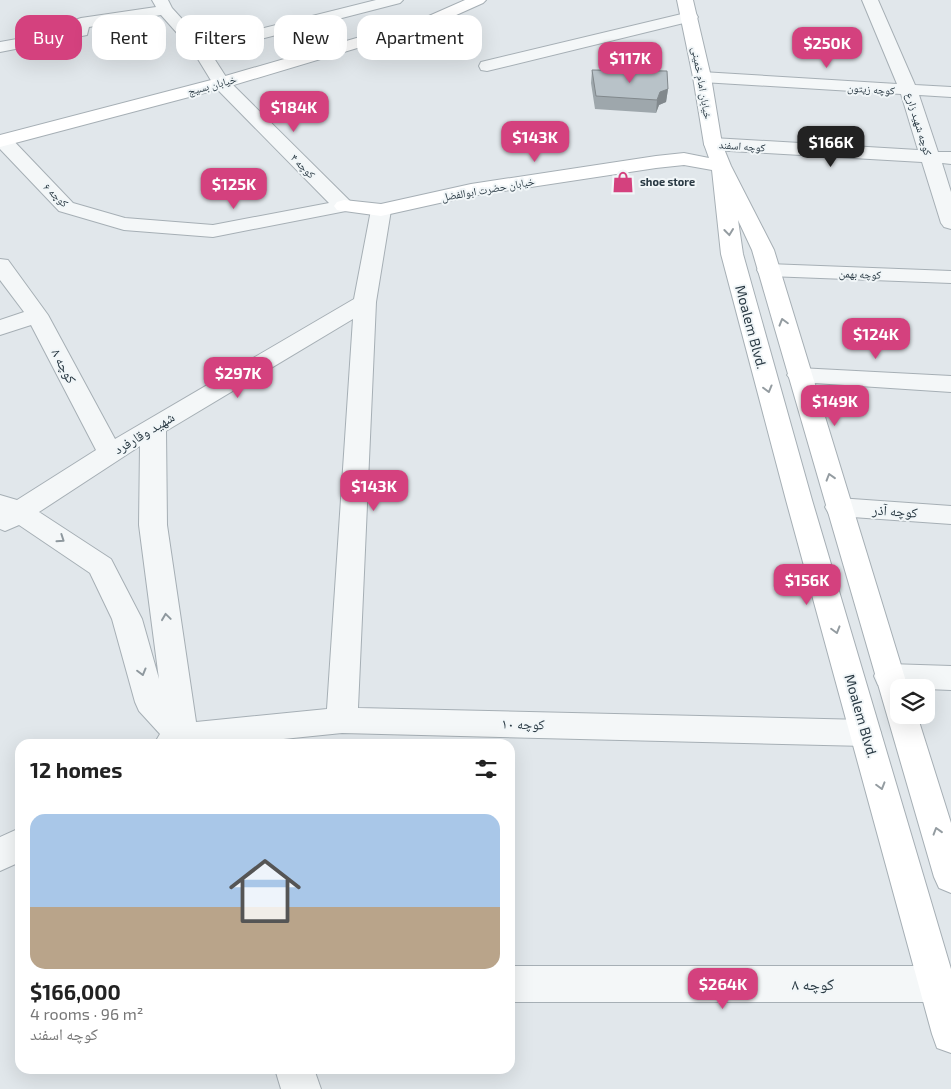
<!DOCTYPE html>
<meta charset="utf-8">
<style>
body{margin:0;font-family:"Exo 2","Noto Naskh Arabic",sans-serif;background:#f6f6f6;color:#222;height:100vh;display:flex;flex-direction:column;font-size:19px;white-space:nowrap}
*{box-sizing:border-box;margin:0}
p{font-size:16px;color:#767676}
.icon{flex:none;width:28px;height:28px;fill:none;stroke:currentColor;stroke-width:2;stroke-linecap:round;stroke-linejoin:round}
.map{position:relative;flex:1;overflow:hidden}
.drawer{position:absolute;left:15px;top:739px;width:500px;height:335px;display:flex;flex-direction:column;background:#fff;border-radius:15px;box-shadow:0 5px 20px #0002}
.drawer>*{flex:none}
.guide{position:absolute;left:15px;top:15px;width:500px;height:45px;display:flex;gap:10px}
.controls{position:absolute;left:890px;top:679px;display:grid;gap:10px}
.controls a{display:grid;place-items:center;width:45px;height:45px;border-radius:10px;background:#fff;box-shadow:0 5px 20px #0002;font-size:25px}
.price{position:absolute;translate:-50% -42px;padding:0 11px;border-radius:10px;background:#d4417e;color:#fff;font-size:16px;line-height:32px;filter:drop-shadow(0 1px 2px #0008)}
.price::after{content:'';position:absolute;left:50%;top:30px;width:15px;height:11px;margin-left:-8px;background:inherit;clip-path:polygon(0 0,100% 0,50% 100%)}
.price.on{background:#222;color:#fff}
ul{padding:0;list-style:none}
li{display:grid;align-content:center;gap:10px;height:265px;padding:0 15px}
li span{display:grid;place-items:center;height:155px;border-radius:15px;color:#555}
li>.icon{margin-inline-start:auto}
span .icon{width:90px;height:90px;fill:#fffc;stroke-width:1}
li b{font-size:21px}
h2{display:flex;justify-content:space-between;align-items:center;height:60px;padding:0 15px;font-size:21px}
.pill{padding:0 18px;border-radius:15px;background:#fff;box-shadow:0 5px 20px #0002;font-size:18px;line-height:45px}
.pill.on{background:#d4417e;color:#fff}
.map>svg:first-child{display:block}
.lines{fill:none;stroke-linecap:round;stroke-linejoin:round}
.street-casing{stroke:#a6afb5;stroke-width:2}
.secondary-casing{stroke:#a6afb5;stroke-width:2}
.street{fill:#f4f7f8;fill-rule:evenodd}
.secondary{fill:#fff;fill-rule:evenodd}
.wall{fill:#9ea7ac}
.shaded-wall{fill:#81888c}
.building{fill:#b8c2c8;stroke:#81888c}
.oneway{stroke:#949ca1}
.oneway2{stroke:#8e989e}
.labels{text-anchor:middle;stroke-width:4;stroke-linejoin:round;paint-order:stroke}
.far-street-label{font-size:11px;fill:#293943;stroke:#f1f6f8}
.far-poi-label{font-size:11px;font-weight:bold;fill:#293943;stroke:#f1f6f8;text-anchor:start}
.street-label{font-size:14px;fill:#293943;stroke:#f1f6f8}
.near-street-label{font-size:16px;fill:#293943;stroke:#f1f6f8}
</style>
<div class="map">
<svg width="951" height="1089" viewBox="0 0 951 1089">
<rect width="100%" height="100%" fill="#e1e7eb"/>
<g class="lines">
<g class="street-casing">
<path id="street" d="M152,0h16l4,8 32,35 172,-43h27l-3,3 -190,49 18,28 123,122 3,4 -3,4 -138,27 -89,-7 -65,-19 -59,-62v-14l9,1 64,67 52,15 88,7 116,-22 -114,-116 -22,-36 -32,-36 -72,12 -2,8 -87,17v-10l73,-13 2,-9 6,-2 75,-11z
M862,0h16l37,85 36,2v10l-32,-2 19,57h13v12l-9,-1 9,29v37l-7,-2 -3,-4 -19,-61 -209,-12 -7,-2 -2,-4 2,-4 7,-2 205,12 -17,-56 -199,-12 -6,-1 -3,-4 3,-4 6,-1 195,12z
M690,12l6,2 2,3 -2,3 -209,51 -6,-1 -2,-4 2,-4z
M381,204l7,2 3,4 -15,92 -18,406 507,12 11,4 5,9 -5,9 -11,4 -523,-13 -107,11h-81l6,-10 -21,-23 -4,-9 -23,-83 -22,-46 -71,-48 -14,6 -5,-2v-34l17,5 79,-50 -65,-125 -31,10v-15l24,-8 -24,-32v-21l8,1 40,55 67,124 239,-140 17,-89 3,-4zM353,319l-26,390 -131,13 -29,-197 -1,-94zM140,446l-1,79 20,154 -17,-60 -31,-60 -72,-47z
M768,264l183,7v12l-183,-7 -8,-1 -3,-5 3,-5z
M799,368l152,8v16l-152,-10 -8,-2 -4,-5 4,-5z
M838,498l113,8v18l-113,-8 -9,-2 -4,-7 4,-7z
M889,664l62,2v24l-25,-1v-1h-37l-11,-3 -4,-9 4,-9z
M20,828v34l-20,9v-34z
M510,966h427l13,5 1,24 -14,7h-427z
M275,1069h39l7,20h-40z"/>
</g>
<g class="secondary-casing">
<path id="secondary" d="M465,0h21l-3,3 -49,22 -207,62 -227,60v-12l215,-56 207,-60z
M677,0h16l18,77 11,67 9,22 43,84 134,438h-9v27h18l34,108v70l-12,-5 -5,-11 -182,-627 -14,-30 5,34 69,246 139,469v84l-14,-5 -5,-14 -146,-534 -65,-246 -9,-84 -28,-5 -28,3 -185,28 -90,20 -44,-6 -3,-4 3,-4 7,-2 37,4 90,-20 185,-28 28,-3 25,5 -5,-14 -11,-67z"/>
</g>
<use href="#street" class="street"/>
<use href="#secondary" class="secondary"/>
</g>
<path class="wall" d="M592,70l76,19 -2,13 -7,3 -3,8 -61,-4 -4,-26z"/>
<path class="shaded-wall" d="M668,89l-2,13 -7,3 -3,8 1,-13 3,-8z"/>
<path class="building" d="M592,70l75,1 1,18 -8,3 -3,8 -61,-4z"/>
<defs><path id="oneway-chevron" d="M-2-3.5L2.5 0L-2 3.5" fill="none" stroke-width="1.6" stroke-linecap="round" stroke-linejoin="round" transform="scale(1.25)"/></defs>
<g class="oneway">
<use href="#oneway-chevron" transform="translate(729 232) rotate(83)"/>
<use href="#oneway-chevron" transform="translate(783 322) rotate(-106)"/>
<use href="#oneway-chevron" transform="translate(768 389) rotate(75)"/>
<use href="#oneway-chevron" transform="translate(830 477) rotate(-107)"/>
<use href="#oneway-chevron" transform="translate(836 630) rotate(74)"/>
<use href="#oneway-chevron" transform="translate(881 786) rotate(74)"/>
<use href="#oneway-chevron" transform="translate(937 831) rotate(-107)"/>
</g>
<g class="oneway2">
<use href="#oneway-chevron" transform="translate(61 539) rotate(34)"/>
<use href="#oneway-chevron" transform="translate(166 617) rotate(-98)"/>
<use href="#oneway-chevron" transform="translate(142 672) rotate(75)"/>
</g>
<defs>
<g id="shop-bare" transform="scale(1.725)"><path d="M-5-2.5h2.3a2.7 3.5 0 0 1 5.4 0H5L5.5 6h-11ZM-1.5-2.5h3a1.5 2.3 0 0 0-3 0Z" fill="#d4417e" stroke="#f1f6f8" stroke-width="2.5" paint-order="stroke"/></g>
</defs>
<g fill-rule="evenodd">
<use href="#shop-bare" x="623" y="182"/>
</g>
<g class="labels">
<g class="far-street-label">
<text transform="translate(702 83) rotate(80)" y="4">خیابان امام خمینی</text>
<text transform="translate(212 85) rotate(-15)" y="4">خیابان بسیج</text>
<text transform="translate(871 89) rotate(4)" y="4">کوچه زیتون</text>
<text transform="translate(919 124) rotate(73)" y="4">کوچه شهید زارع</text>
<text transform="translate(742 146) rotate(4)" y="4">کوچه اسفند</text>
<text transform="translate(303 166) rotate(45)" y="4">کوچه ۴</text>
<text transform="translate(488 189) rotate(-10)" y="4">خیابان حضرت ابوالفضل</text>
<text transform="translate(56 195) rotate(43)" y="4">کوچه ۶</text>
<text transform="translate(860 274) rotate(2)" y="4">کوچه بهمن</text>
</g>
<g class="far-poi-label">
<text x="640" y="186">shoe store</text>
</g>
<g class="street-label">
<text transform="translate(751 327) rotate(75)" y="5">Moalem Blvd.</text>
<text transform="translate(64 366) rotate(62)" y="5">کوچه ۸</text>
<text transform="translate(144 433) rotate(-31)" y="5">شهید وقارفرد</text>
<text transform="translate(895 511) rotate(4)" y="5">کوچه آذر</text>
<text transform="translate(861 716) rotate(74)" y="5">Moalem Blvd.</text>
<text transform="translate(523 724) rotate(1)" y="5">کوچه ۱۰</text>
</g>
<g class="near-street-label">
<text x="813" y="990">کوچه ۸</text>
</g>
</g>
</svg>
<div class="controls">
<a><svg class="icon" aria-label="layers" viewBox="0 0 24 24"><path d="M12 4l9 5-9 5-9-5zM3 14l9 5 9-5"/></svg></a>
</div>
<b class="price" style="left:827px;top:69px">$250K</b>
<b class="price" style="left:630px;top:84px">$117K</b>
<b class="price" style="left:294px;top:133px">$184K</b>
<b class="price" style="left:535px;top:163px">$143K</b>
<b class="price on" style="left:831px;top:168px">$166K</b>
<b class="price" style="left:234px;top:210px">$125K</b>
<b class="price" style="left:876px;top:360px">$124K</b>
<b class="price" style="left:238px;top:399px">$297K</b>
<b class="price" style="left:835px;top:427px">$149K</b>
<b class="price" style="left:374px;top:512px">$143K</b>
<b class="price" style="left:807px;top:606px">$156K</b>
<b class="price" style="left:723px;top:1010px">$264K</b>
<div class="guide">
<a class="pill on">Buy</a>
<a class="pill">Rent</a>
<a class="pill">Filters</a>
<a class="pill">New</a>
<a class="pill">Apartment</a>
</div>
<section class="drawer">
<h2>12 homes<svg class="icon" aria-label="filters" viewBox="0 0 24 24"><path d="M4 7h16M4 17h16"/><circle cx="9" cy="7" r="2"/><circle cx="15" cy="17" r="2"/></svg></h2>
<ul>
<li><span style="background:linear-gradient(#a9c7e8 60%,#b9a48a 0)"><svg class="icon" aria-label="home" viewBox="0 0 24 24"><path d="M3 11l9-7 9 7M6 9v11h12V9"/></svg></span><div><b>$166,000</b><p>4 rooms · 96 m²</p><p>کوچه اسفند</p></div></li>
</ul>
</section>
</div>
